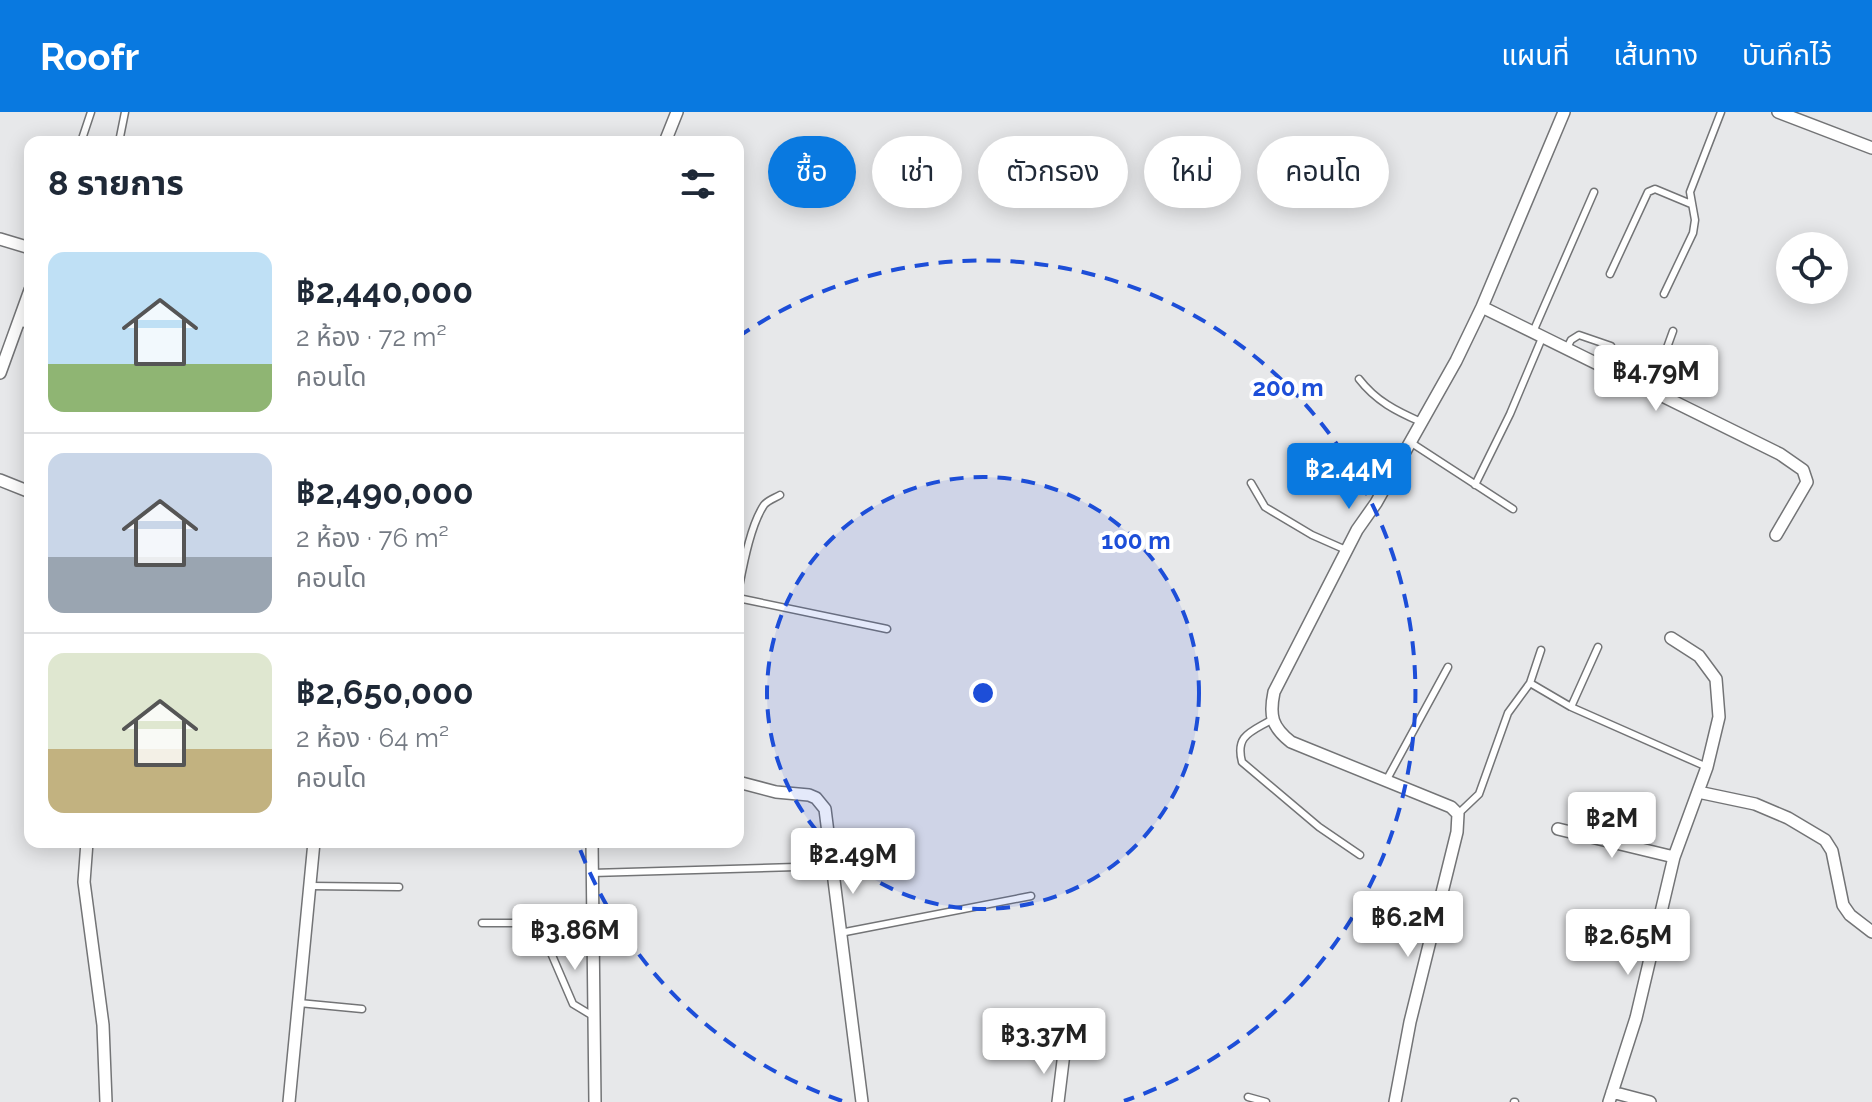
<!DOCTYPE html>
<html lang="th">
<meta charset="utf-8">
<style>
body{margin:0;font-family:Raleway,"Noto Sans Thai",sans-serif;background:#f2f2f3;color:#1f2937;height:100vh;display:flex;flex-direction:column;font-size:30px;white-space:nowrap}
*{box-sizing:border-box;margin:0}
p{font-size:26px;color:#747a83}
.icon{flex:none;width:44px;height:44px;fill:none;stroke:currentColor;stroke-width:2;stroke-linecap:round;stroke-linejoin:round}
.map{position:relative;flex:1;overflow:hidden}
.details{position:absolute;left:24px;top:24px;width:720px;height:712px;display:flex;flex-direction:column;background:#fff;border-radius:16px;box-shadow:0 4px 20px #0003}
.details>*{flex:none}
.hud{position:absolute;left:768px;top:24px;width:760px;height:72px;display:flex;gap:16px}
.fabs{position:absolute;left:1776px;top:120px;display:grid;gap:16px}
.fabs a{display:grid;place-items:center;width:72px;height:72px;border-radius:50%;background:#fff;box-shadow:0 4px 20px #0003;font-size:40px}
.price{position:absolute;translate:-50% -68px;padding:0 18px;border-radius:8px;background:#fff;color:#222;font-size:26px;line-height:52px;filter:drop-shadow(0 2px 4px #0008)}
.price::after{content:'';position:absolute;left:50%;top:48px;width:24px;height:18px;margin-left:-12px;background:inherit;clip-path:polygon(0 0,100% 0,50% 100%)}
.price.active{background:#0979e0;color:#fff}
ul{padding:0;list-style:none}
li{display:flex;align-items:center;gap:24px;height:200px;padding:0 24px}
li+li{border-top:2px solid #e0e1e3}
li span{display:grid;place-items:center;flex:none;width:224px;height:160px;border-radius:16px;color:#555}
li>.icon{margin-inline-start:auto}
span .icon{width:96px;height:96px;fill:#fffc;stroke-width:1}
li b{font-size:34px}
h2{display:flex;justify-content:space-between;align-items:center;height:96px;padding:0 24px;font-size:34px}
.tag{padding:0 28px;border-radius:36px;background:#fff;box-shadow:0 4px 20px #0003;font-size:28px;line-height:72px}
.tag.active{background:#0979e0;color:#fff}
header{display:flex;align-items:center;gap:48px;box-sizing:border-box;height:112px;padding:0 40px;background:#0979e0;color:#fff}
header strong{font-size:38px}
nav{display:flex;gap:44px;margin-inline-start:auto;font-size:28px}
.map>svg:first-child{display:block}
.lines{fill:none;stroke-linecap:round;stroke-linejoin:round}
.service-casing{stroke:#737476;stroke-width:9}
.minor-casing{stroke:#737476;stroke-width:14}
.service{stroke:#fff;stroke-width:6}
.minor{stroke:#fff;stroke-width:11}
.ring{fill:none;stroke:#1d4ed8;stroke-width:4;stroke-dasharray:14 10}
.centre{fill:#1d4ed8;stroke:#fff;stroke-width:4}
.ring-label{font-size:24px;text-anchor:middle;font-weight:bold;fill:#1d4ed8;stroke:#fff;stroke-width:8;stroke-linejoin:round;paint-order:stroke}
</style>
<header>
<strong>Roofr</strong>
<nav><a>แผนที่</a><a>เส้นทาง</a><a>บันทึกไว้</a></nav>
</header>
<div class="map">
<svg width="1872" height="990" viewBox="0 0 1872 990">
<rect width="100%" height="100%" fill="#e7e8ea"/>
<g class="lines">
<g class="service-casing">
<path id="service" d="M81,30l10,-30
M119,30l6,-30
M1610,162l38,-82 7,-3 36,15
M1664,182l29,-61 2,-13 -5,-28 31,-80
M17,210l13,3
M1533,220l61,-140
M1567,236l4,-8 8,-5 32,11
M1359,267c17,22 37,32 62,43
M1629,268l11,-13h20l13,-36
M1410,330l103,67
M1251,371l14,24 47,28 34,15
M1475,373l35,-71 32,-76
M738,480c5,-25 12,-66 26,-87 4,-5 11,-7 16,-10
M738,486l149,31
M1541,538l-11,33 41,24 136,60
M1571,595l27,-60
M1271,608c-20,12 -36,15 -29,42l77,65 41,28
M1386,669l62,-114
M1458,702l21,-20 29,-81 22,-30
M592,761l239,-7
M310,774l89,1
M482,811h36l18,6 9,10 28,65 20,12
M840,821l191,-37
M299,891l63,6
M1248,985l18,5
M1514,990h1"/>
</g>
<g class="minor-casing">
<path id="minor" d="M1778,0l94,36
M665,30l12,-30
M0,127l30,9
M1482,195l298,147 23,16 4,12 -31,53
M0,261l30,-83
M0,368l30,12
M738,670l38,10 33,3 7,3 9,11 37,293
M1698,680l57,12 33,14 37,22 7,11 11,54 7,10 22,17
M1558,717l116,28
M87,730l-3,40 19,143 3,77
M592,730l3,260
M1612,980l38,10
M289,990l25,-260
M1058,990l6,-49
M1395,990l15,-80 47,-190 1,-18 -7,-7 -160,-65c-19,-15 -22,-26 -17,-50l83,-162 19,-27 80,-142 26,-54 82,-195
M1609,990l27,-84 38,-161 33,-90 12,-50 -3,-38 -17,-23 -28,-18"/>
</g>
<use href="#service" class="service"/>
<use href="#minor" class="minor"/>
</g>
<circle cx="983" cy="581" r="216" fill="#1d4ed8" fill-opacity=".12"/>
<g class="ring">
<circle cx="983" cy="581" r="216"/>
<path d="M842 989A432 432 0 0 1 578 732M738 225A432 432 0 1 1 1124 989"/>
</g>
<circle cx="983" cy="581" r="12" class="centre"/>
<g class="ring-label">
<text x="1288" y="284">200 m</text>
<text x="1136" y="437">100 m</text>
</g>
</svg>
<div class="fabs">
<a><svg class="icon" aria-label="locate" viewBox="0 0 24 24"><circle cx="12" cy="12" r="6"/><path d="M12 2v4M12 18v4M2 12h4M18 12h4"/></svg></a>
</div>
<b class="price" style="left:1656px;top:301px">฿4.79M</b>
<b class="price active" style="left:1349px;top:399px">฿2.44M</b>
<b class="price" style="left:1612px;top:748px">฿2M</b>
<b class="price" style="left:853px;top:784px">฿2.49M</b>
<b class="price" style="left:1408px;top:847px">฿6.2M</b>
<b class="price" style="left:575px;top:860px">฿3.86M</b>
<b class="price" style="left:1628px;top:865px">฿2.65M</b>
<b class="price" style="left:1044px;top:964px">฿3.37M</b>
<div class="hud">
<a class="tag active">ซื้อ</a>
<a class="tag">เช่า</a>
<a class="tag">ตัวกรอง</a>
<a class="tag">ใหม่</a>
<a class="tag">คอนโด</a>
</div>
<section class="details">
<h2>8 รายการ<svg class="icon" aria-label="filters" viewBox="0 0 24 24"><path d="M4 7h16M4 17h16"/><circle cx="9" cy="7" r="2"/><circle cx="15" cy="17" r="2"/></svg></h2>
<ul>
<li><span style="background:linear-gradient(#bfe0f5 70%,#8fb573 0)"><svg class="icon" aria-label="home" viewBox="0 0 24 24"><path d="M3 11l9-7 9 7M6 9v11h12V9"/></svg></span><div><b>฿2,440,000</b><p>2 ห้อง · 72 m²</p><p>คอนโด</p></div></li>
<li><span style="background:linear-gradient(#c9d6e8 65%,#9aa5b1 0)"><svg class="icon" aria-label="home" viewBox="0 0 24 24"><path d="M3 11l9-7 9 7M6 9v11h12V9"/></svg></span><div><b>฿2,490,000</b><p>2 ห้อง · 76 m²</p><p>คอนโด</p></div></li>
<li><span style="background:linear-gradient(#dfe7d0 60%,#c2b280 0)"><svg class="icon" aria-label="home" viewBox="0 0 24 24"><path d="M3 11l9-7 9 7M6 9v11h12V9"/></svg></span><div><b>฿2,650,000</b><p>2 ห้อง · 64 m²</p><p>คอนโด</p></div></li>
</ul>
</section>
</div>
